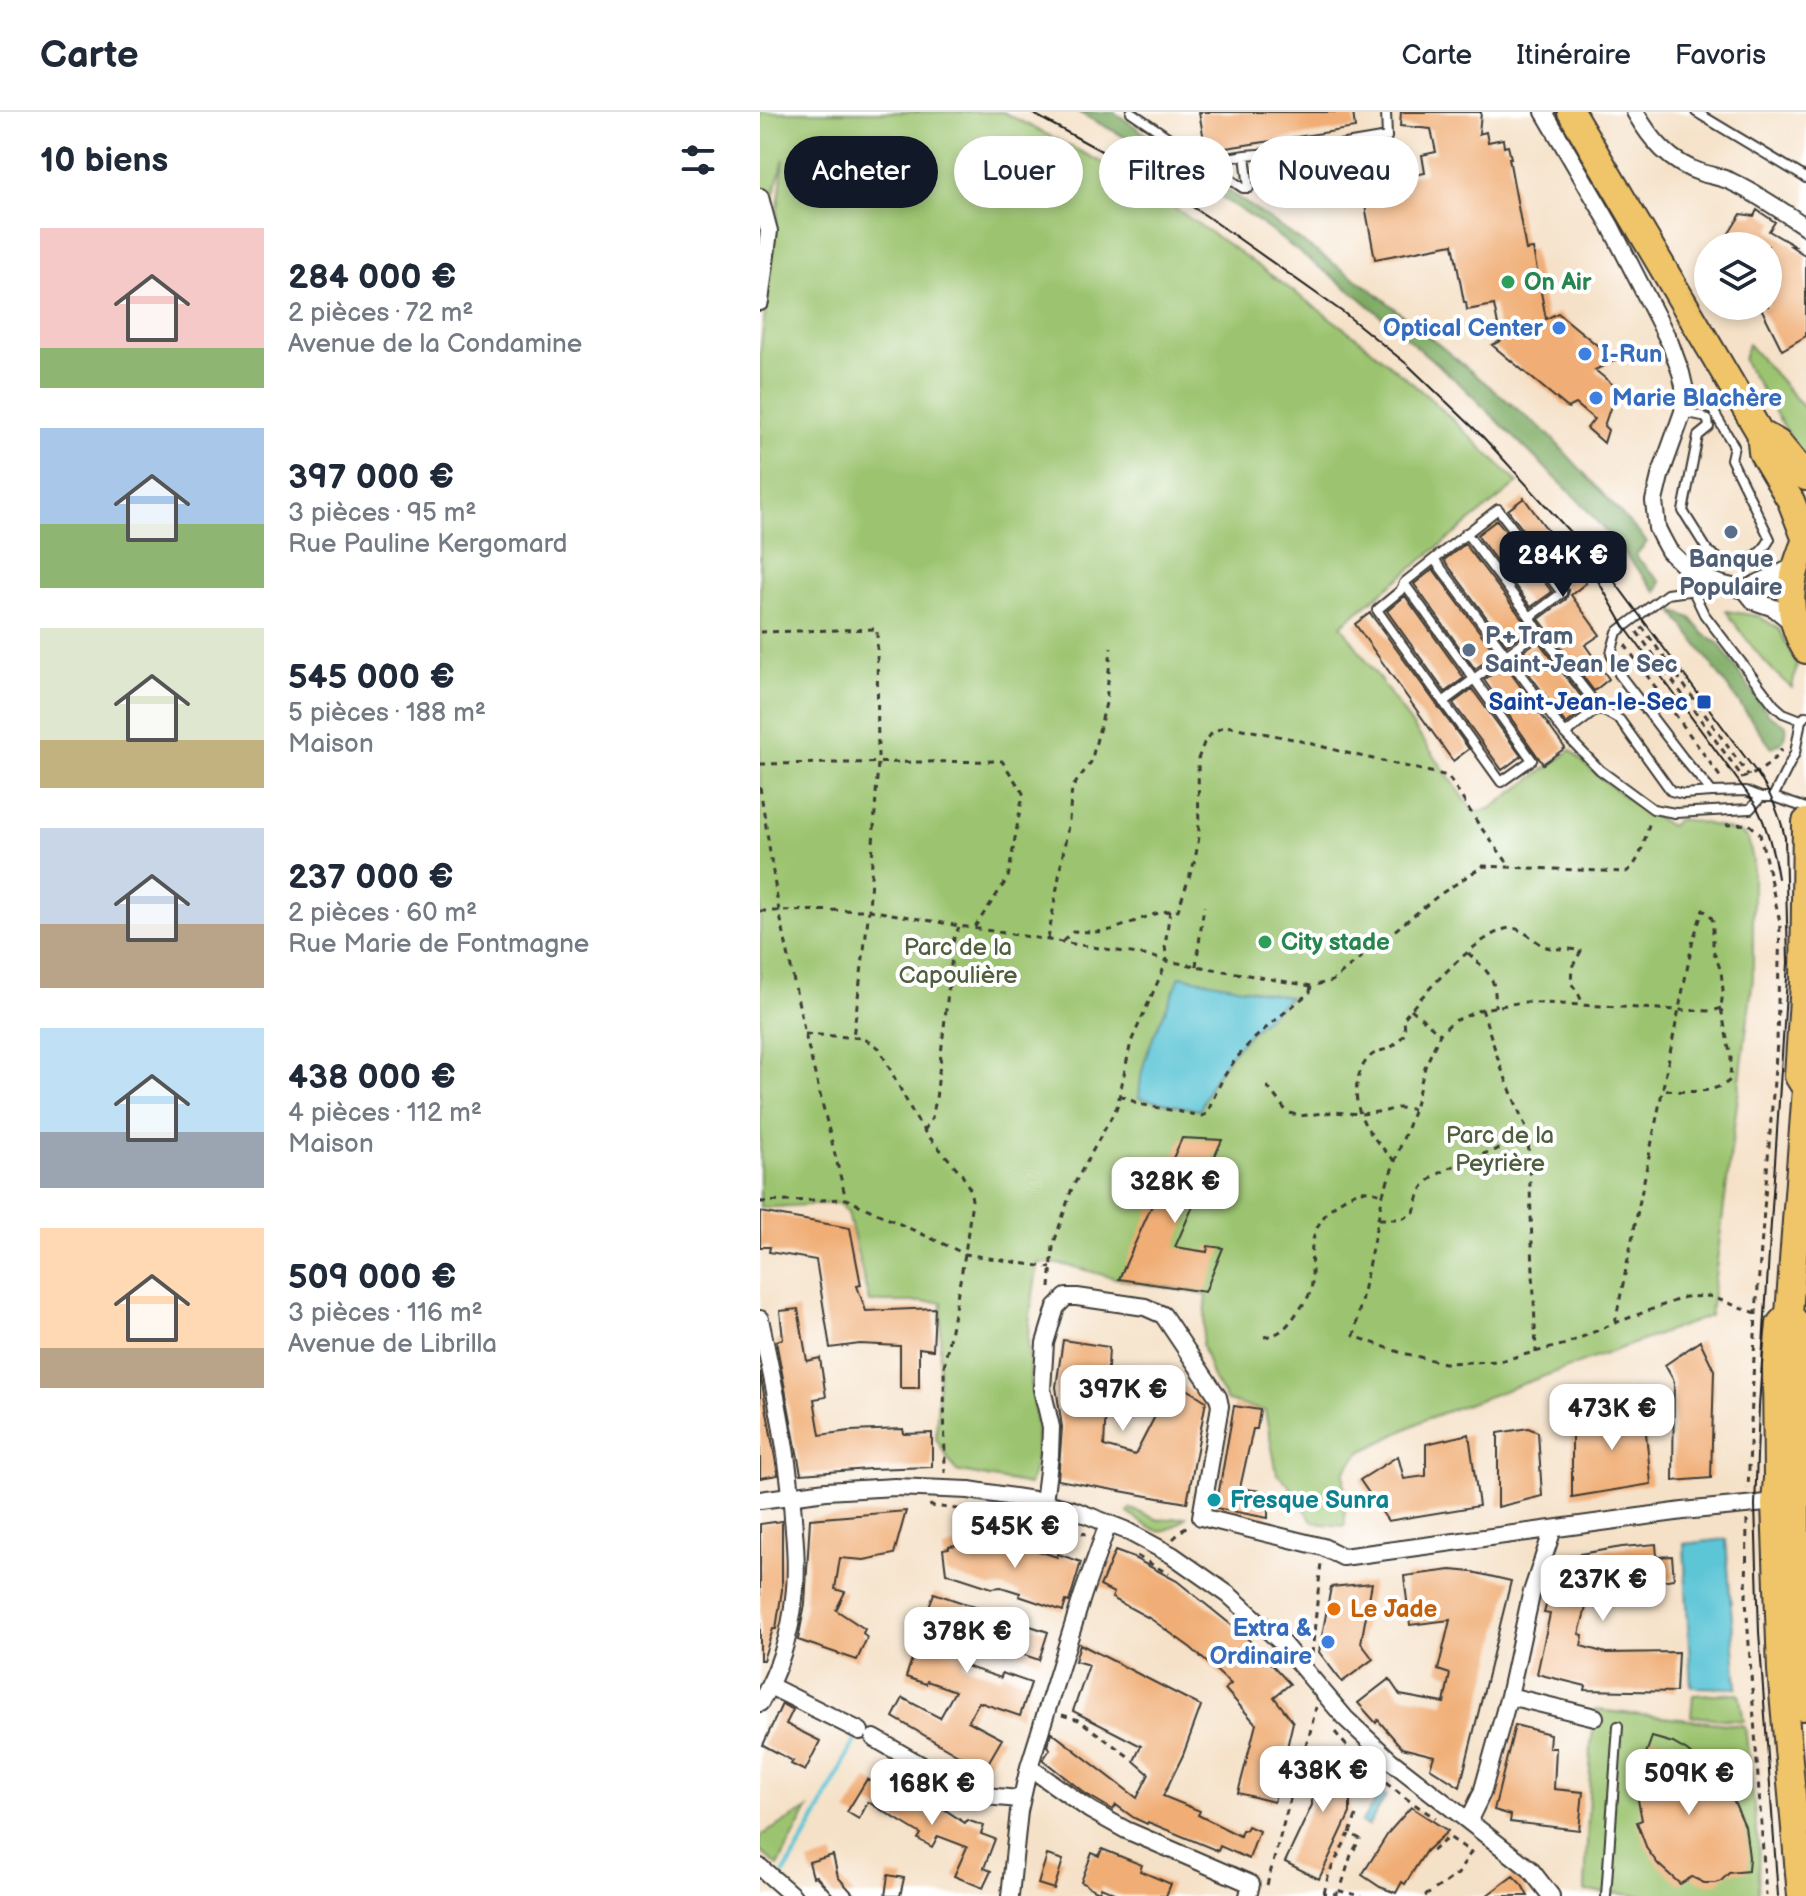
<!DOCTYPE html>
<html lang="fr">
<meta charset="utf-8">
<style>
body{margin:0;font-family:"Balsamiq Sans",sans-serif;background:#f2f2f3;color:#1f2937;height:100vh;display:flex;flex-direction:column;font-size:30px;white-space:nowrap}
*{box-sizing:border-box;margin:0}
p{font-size:26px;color:#747a83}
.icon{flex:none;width:44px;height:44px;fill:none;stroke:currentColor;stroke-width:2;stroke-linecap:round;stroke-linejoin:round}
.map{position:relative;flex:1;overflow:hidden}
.drawer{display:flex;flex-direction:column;background:#fff;width:760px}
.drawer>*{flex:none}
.top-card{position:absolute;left:24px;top:24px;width:760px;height:72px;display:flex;gap:16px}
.tools{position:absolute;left:934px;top:120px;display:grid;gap:16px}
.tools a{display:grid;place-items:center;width:88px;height:88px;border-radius:50%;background:#fff;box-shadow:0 4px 12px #0003;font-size:40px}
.price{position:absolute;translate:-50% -68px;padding:0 18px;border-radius:16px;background:#fff;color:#222;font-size:26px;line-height:52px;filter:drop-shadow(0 2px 4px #0008)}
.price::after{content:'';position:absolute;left:50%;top:48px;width:24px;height:18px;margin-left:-12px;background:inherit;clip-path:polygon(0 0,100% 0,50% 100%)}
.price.selected{background:#111827;color:#fff}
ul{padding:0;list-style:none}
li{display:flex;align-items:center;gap:24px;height:200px;padding:0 40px}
li span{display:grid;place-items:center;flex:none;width:224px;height:160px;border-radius:0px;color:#555}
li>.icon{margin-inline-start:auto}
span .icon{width:96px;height:96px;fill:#fffc;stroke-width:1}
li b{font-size:34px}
h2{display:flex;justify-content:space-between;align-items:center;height:96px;padding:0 40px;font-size:34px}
.chip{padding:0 28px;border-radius:36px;background:#fff;box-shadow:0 4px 12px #0003;font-size:28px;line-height:72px}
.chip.selected{background:#111827;color:#fff}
header{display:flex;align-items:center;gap:48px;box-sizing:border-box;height:112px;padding:0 40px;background:#fff;border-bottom:2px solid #e0e1e3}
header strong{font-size:38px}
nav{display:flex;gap:44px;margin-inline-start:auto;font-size:28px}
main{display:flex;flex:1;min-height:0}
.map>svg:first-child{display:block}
.green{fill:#9cc470;stroke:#5c7046;stroke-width:2}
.forest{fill:#7daa62;stroke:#4c633f;stroke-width:2}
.water{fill:#5bc5d6;stroke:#3c7079;stroke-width:2}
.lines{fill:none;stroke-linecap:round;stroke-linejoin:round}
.stream{stroke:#5bc5d6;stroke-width:5}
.building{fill:#f0ad75}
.service-casing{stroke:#3d3a36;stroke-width:12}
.minor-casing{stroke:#3d3a36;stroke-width:20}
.primary-casing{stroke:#3d3a36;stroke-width:30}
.path{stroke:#3d3a36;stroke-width:3;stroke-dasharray:6 6;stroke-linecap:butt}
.service{stroke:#fff;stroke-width:8}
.minor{stroke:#fff;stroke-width:16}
.primary{stroke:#f0c469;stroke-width:26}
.tram{stroke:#1c1c1c;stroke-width:2}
.leisure-dot{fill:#2e9e5b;stroke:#fff;stroke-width:3}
.shop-dot{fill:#3f7fe0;stroke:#fff;stroke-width:3}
.service-dot{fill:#5c6f8a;stroke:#fff;stroke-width:3}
.transit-dot{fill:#1a4fb4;stroke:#fff;stroke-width:3}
.culture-dot{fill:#0f9aa8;stroke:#fff;stroke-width:3}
.food-dot{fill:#e8710a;stroke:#fff;stroke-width:3}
.labels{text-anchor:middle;stroke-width:8;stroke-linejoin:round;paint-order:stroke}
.leisure-label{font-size:24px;font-weight:bold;fill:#27864d;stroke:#fff;text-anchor:start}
.shop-label{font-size:24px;font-weight:bold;fill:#366cbe;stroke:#fff;text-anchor:end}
.service-label{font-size:24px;font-weight:bold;fill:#4e5e75;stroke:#fff}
.transit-label{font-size:24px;font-weight:bold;fill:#164399;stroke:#fff;text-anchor:end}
.park-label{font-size:24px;fill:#4f5f3e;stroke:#fff}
.culture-label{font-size:24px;font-weight:bold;fill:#0d838f;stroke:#fff;text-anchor:start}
.food-label{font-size:24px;font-weight:bold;fill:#c56008;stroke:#fff;text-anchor:start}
</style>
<header>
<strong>Carte</strong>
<nav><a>Carte</a><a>Itinéraire</a><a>Favoris</a></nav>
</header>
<main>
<section class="drawer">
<h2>10 biens<svg class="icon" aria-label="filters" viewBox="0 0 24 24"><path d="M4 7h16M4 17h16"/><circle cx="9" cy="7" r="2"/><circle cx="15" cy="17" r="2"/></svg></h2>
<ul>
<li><span style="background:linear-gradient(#f6c9c9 75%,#8fb573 0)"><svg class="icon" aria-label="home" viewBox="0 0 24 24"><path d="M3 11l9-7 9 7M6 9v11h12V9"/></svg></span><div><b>284 000 €</b><p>2 pièces · 72 m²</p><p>Avenue de la Condamine</p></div></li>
<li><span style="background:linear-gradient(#a9c7e8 60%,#8fb573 0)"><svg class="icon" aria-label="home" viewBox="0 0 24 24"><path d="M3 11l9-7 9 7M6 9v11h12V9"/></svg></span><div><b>397 000 €</b><p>3 pièces · 95 m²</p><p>Rue Pauline Kergomard</p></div></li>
<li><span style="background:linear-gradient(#dfe7d0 70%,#c2b280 0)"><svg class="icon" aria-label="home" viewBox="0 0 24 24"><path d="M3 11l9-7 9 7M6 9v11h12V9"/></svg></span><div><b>545 000 €</b><p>5 pièces · 188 m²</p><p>Maison</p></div></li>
<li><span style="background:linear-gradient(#c9d6e8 60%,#b9a48a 0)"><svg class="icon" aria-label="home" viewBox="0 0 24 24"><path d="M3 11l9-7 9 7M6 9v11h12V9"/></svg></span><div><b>237 000 €</b><p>2 pièces · 60 m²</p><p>Rue Marie de Fontmagne</p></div></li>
<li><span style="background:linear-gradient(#bfe0f5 65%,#9aa5b1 0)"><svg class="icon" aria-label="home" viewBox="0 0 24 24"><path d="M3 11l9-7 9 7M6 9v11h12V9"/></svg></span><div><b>438 000 €</b><p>4 pièces · 112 m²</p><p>Maison</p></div></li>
<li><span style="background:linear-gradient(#ffd9b3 75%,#b9a48a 0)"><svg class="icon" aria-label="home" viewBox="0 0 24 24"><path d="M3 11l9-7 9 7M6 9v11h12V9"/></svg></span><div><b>509 000 €</b><p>3 pièces · 116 m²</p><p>Avenue de Librilla</p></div></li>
</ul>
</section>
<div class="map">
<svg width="1046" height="1784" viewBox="0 0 1046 1784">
<rect width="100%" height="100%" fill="#fff"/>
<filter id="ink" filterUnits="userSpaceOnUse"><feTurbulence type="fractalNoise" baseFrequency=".0125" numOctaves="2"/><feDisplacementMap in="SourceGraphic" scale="16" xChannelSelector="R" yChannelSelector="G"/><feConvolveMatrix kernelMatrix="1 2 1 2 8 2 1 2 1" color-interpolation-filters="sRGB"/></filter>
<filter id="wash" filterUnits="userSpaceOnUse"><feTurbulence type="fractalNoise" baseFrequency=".006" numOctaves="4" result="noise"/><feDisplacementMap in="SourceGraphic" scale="32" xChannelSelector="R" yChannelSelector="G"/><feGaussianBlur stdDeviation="1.8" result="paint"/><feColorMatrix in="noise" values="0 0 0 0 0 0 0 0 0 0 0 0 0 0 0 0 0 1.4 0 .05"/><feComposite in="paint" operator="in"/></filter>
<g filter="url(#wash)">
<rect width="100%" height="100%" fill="#f5e1c7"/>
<path class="green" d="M0,0h243l122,62 114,78 120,87 73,61 86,83 -177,142 133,187 16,-3 81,-59c29,31 63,54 99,76l9,-7 25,4 37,10 7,6 5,21v118l-43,338 -284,103 -67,34 -15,19 1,54 -22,-2 -11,-3 -24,-37 -11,-10 -12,-63 -38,-10 -14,-23 -11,-33 5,-49c-29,-9 -59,-10 -88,-17 -26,-6 -53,-17 -81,-16 -3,24 -9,49 -10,74 -1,49 19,101 1,148l-73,-14 -20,-32 6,-137h-73l-21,-89 -9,-10 -79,5v-856l24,-193 -24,81z
M988,232l58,66v52l-63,-102z
M966,499l32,5 21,13 18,36 -5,23c-27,-22 -46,-49 -66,-77z
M371,1397l28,11 27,-3c-23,23 -34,13 -58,-4z
M979,1581l5,28 -53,-5 2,-21z
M836,1598l149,16 14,124 -1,46h-111l-62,-5 6,-146z
M48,1697l-30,57 -18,-15v-15z"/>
<path class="forest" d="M318,0h36l258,178 178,146 97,106 -12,14 26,26 -4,10 -75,-88 -122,-120 -101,-87 -103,-77 -118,-76z
M913,499l18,7 13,16 15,10 49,70 18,11c2,12 -3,19 -15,22z"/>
<path class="water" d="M420,864l110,21c-37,31 -75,66 -90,113l-61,-12c1,-8 1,-17 3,-26 7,-33 26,-64 38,-96z
M966,1427l11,149 -46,-1 -7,-143z
M621,1680l5,4 -18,30 -7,-3z"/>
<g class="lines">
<path class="stream" d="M24,1761c27,-43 49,-87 70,-132l5,-4"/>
</g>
<g id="blocks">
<path class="building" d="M439,0h154l2,16 -149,23z
M641,0h80l-2,22 7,-2 2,10 15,-3 1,8 4,-1 3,12h-2l17,92 7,-1 13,70 12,-6 57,47 -20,10 22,18 -13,38 4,4 -4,13 -17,-15 7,-9 -18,-15 -8,4 -76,-63 9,-4 -7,-36 -27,5 -1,-8h-2l-11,-58 -78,15 -11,-59 14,-18 47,-9 -3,-18 14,-3 -5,-23 -31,-3z
M997,98l18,12 -6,9 26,15h-4l15,10v80l-24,14 -22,-44h8v-60h-47l20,-32 13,2z
M764,386l62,85 -15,12 29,40 -15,10 24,34 -15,12 -55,-72 27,-20 3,-8 -61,-81z
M737,408l55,72 -21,15 -54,-72z
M705,432l65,85 -23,16 -63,-85z
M673,457l63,85 -21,15 -61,-85z
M645,484l59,82 -19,14 -58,-81z
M610,501l99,136 -16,12 -98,-137z
M778,529l45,58 -2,2 5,8 -20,15 -50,-68z
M745,553l60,83 -22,16 -59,-84z
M712,577l49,67 -19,14 -49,-67z
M422,1026l40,2 -47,107 32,5 1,-6 15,2 -18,44 -86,-13z
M0,1100l90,16 11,57 -4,1 9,25 69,-3 -2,42 -14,-2v40h-19v-42l-40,-2 -30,4 -14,-88 -47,-8 1,-5h-10z
M38,1197l9,52 13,-3 6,39 -12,2 6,36 30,-4 53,-2 1,5 28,-1v34l-63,2 -68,5 -25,-133 7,-2 -3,-28z
M303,1228l46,7 -5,99 31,9 31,-60 13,-11 27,17 -19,102 -129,-23 4,-53 -6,-40z
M940,1229l14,29 -3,108 -38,3 1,-100 -9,-16z
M0,1260l18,103 -18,3z
M874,1277l11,34 6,61 -79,13v-67l43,-9 1,-24z
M474,1294l26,4 -3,19h-4l-13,59 28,4v26l-52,-10z
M768,1316l10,4 4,64 -44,11v-74z
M709,1322l10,72 -91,15 -28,-41 38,-24 6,23 22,-3v-32z
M146,1399l-12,43 -30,6 -24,-2 -5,31 10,3 -9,18 29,19 -2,4 4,5 -10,22 -59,-20 7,-36 5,-85z
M22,1409v69l-6,39h-3l-10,31h-3v-136z
M245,1428l52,17 1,-3 23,8 -12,40 -3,-1 -3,10 -44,-15 1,-3 -19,-6 -9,1 -46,-15 -3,-24 6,-1v-2z
M896,1432l1,13 15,-1 2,23 -84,13 -11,42 4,1 -2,11 25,7 72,-1 -2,40 -91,-2 1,-4 -49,-12 13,-60 -6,-1 13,-48 5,-8 60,-10z
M355,1439l19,7 43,23 68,55 45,48 -16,13 19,25 -19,80 -36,-9 18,-69 -31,-35 6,-5 -40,-36 -40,-29 -39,-21 2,-5 -14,-7z
M691,1458l21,2 39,9 -51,206 -30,-19 4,-12 -32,-8 -24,-28 -2,3 -18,-20 31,-24 11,16 44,8 6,-29 -12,-4 12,-50 -40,5 -6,-49z
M612,1471l-11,60 12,16 -31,23 -23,-30 12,-65z
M174,1481l114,39 -9,28 -29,-10 -1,4 -38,-13 -9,24 39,13 1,-5 29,10 -11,33 -41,-14 -11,19 34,18 -18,31 -91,-53 10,-19 37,20 15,-27 -28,-10 -1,3 -20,-7z
M320,1532l121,62 -18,49 -20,41 37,15 -2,4 42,21 2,-6h4l2,-4 11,5 -10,28 -29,-13 -2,5 -70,-29 -1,2 -13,-6 -18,-13 -3,5 -27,-16 -43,-34 7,-11 -3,-3 4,-14 86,66 12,-24 -15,-13 7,-15 -68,-35 16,-46 -14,-4z
M22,1592l11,6 -7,14 34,17 -15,30 -14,-7 2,-3 -30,-16z
M755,1613l35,9 -1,14h7l-2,41 29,3 -4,38 -69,-8 1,-7 -17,-5z
M892,1625l21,6 14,8 30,25 16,23 12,27 4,31 -1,14 -19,2 -8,8 -5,2h-12l-12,-6 -12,7 -22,-20 -11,-15 -10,-27 5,-2 -4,-20 5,-38z
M551,1639l39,9v53l-31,66 -34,-17 27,-57z
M107,1667l33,20 5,-10 16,9 2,-3 42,28 2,-3 17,6 -3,8 14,5 -11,29 7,3 -8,17 -29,-12 13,-29 -29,-11 -6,11 -14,-8 3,-5 -53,-32 -9,17 -12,-7z
M651,1695l37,24 -22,20 -21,33 -3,-2 -6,11 -16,-6 -18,-12 27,-43z
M342,1737l40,16 -2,6 31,13 -5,12h-44l-21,-9 -2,5 -12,-6v-1l-6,-3 11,-29 7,3z
M73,1743l5,22 17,19h-21l-18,-20 -3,1 -4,-15z
M287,1743l16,5 -9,29 -16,-5z
M128,1763l16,3 -4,18h-15z
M753,1764l9,9 6,11h-42z"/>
</g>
</g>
<g filter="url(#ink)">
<use href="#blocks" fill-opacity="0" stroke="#3d3a36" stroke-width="2"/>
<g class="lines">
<g class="service-casing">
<path id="service" d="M371,0l112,76h6l-4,-33 65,-5 77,-13 -1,-25
M936,0l110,66
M445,50l40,-7
M923,300l19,4 6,4 1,7 -11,9 -15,75 25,40 17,12c23,-3 34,-4 45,-24l-39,-80 3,-13 -22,-37 -27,-9
M706,421l64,84
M674,447l-29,23 -5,9 -23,19 124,172 31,-22 -58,-81 32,-24 -72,-96 64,-50 64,84 -32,24 9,14
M644,471l70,96 -31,23
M959,473l-9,3 -43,6 -50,38 -6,21 8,21 64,84 29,34 34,-1 15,6h12l33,11
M933,479l11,23 70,91 9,8 18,7
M839,596l-34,26 -59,-79 33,-24 60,77 21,12 51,71 12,3 29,-2
M805,622l35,36 53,39 22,4 75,-4 11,-12
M1013,685l22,-44 6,-33 5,-4
M846,1784l12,-170"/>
</g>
<g class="minor-casing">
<path id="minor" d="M784,0l66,113 60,118 11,30 3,13 -1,26 -23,64 -6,25 3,27 5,10 7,13 24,23 27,10 25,6 9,11 20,7 20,16
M875,0c16,28 35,51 67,61 10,3 20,4 30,9 26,12 50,29 74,45
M0,85l9,34 -9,71
M985,478c16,-10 34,-15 50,-24
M0,1207c15,70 30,140 34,212 2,23 3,45 0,67 -3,36 -16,74 -34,105
M0,1388l66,-9 69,-4 74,3 64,10 41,10 51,20 47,25 57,40 52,47 64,76 46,43 139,108 21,27
M284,1390l6,-47 1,-28 -9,-38 3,-46 11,-36 10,-10h11l68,10 18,8 55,82 2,9 -19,111 122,30 20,10 340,-46 83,-8
M10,1574l90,45
M749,1584l86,21
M114,1626l99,57 47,4
M269,1655l61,43 36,20 125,54 -3,12
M709,1708l13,-27 27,-97 22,-101 22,-66
M0,1755l33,29
M250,1784l9,-85 10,-44 54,-173 25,-70"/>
</g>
<g class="primary-casing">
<path id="primary" d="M811,0l189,321 2,19 29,49 15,39
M1000,321l18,10 28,34
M1046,428c-17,39 -22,72 0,110
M1046,977l-8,-13 6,-93 2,-161
M1029,1202l7,9v312l6,72
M1041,1784l-20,-226 -6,-167 2,-25 -1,-112 4,-42 9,-10 17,-225"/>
</g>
<path class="path" d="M881,517l2,-1 106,148
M0,520l117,-3 1,133 -9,148 -16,127
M877,520l106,146
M865,533l96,133
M0,652l242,-3 21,32 -15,85 -34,50
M981,666c18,-4 30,-14 41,-29
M0,675l19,124 26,123 41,165
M966,713l23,-1 11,10 20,88 -3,120 -21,271 -8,176
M0,799l109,-1 91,16 190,30 17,5 144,25 21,-5 107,-86 44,-29 143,6c15,-9 19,-35 24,-51
M288,827l21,-119 3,-32 19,-26 15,-59 5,-55
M303,829l11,-10c14,1 27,2 40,-2 22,-7 41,-18 64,-19l17,-50 4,-23 -1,-78 6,-16 8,-10 13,-7 12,2 56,11 58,15 97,22 31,49 31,41
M708,841c20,19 29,24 27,54
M436,854l8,-60
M961,896l-8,3 -35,-1 -155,-8 -41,7 -30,13 -12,12 -15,33 -11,42 -31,85 -29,142 45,16 45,11 56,-2 66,-17 49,-21 70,-26 24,-1 47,17
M651,897l29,25
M722,897l18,56 28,68 8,220
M45,922l58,4 16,10 36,69 9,14 37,42 9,16 2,11 -7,54 -21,113 1,106
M507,974l20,26 12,4 34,-4 28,2 25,-3 11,-3 16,1
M360,983l19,9 63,12 5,-2c8,-20 16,-39 29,-55 20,-26 49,-46 74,-67l1,-6
M164,1019l8,-13 4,-19 18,-161 5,-11
M635,1049c-23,-23 -45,-48 -37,-82 2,-10 8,-21 17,-26 4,-3 7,-2 12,-4 8,-3 13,-9 18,-16l-1,-15c18,-23 79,-90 108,-90 12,1 22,13 32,18 12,5 24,1 37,5l-9,16 -1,16 7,10 5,11
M0,1090l86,-3 119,55 86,14
M619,1107h23l12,-7c3,-8 4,-18 9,-25 14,-20 81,-42 106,-45
M290,1176l3,-42 19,-58 45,-81 14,-65 36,-81 -2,-15 5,-36
M855,1211l78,-383 10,-30 7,5 3,6v29l8,21 2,19 -2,18 10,50 -1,22c-15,14 -48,13 -68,9
M504,1225c16,-3 20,-7 30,-20 6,-9 14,-17 17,-27 3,-14 -1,-29 1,-44 2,-19 14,-36 30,-46 18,-11 20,-11 41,-6
M170,1392l1,2 98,11
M276,1407l50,15
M987,1408l-1,80 20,296
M413,1427l15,-14
M377,1444l32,18
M552,1542l9,-92
M302,1603l17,5 53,39
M575,1620c27,34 63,63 101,86
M596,1704l-6,17 10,6 -9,16 -11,36 22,5
M507,1773l35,-130 7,-18 7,-30
M564,1781l5,-20 20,-39
M564,1784v-3l12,1 4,-3
M665,1784l33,-22 13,-22 -22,-15 -17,14"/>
<use href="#service" class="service"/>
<use href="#minor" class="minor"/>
<use href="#primary" class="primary"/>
<path class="tram" d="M270,0l106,58 75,49 133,94 64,52 75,72 128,140 146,196c14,21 23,40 28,65l3,125 -29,444 -4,98 4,127 19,264
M824,449l13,18 27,47 132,179c12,24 18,47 22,73"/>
</g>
</g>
<g class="leisure-dot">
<circle cx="748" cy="170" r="8"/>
<circle cx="505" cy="830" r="8"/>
</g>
<g class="shop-dot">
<circle cx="799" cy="216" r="8"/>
<circle cx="825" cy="242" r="8"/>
<circle cx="836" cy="286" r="8"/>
<circle cx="568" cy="1530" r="8"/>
</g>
<g class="service-dot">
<circle cx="971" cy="420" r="8"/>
<circle cx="709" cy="538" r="8"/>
</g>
<rect class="transit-dot" x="936" y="582" width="16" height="16" rx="4"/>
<circle class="culture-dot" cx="454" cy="1388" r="8"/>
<circle class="food-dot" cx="574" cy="1497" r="8"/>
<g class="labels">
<g class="leisure-label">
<text x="764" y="178">On Air</text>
<text x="521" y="838">City stade</text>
</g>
<g class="shop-label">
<text x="783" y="224">Optical Center</text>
<text x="841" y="250" text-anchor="start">I-Run</text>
<text x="852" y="294" text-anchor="start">Marie Blachère</text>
<text x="552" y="1524">Extra &amp;<tspan x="552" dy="28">Ordinaire</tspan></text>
</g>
<g class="service-label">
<text x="971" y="455">Banque<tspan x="971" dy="28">Populaire</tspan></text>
<text x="725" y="532" text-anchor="start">P+Tram<tspan x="725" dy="28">Saint-Jean le Sec</tspan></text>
</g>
<g class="transit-label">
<text x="928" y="598">Saint-Jean-le-Sec</text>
</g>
<g class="park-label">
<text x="198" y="843">Parc de la<tspan x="198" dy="28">Capoulière</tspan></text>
<text x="740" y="1031">Parc de la<tspan x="740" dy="28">Peyrière</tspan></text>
</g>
<g class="culture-label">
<text x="470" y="1396">Fresque Sunra</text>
</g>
<g class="food-label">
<text x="590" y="1505">Le Jade</text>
</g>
</g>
</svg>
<div class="tools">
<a><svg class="icon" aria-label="layers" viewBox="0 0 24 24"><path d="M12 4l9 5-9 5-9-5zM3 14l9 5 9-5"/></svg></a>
</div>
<b class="price selected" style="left:803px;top:487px">284K €</b>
<b class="price" style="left:415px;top:1113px">328K €</b>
<b class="price" style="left:363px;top:1321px">397K €</b>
<b class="price" style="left:852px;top:1340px">473K €</b>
<b class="price" style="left:255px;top:1458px">545K €</b>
<b class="price" style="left:843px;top:1511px">237K €</b>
<b class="price" style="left:207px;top:1563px">378K €</b>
<b class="price" style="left:563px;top:1702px">438K €</b>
<b class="price" style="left:929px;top:1705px">509K €</b>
<b class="price" style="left:172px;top:1715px">168K €</b>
<div class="top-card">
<a class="chip selected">Acheter</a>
<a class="chip">Louer</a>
<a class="chip">Filtres</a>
<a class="chip">Nouveau</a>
</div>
</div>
</main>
